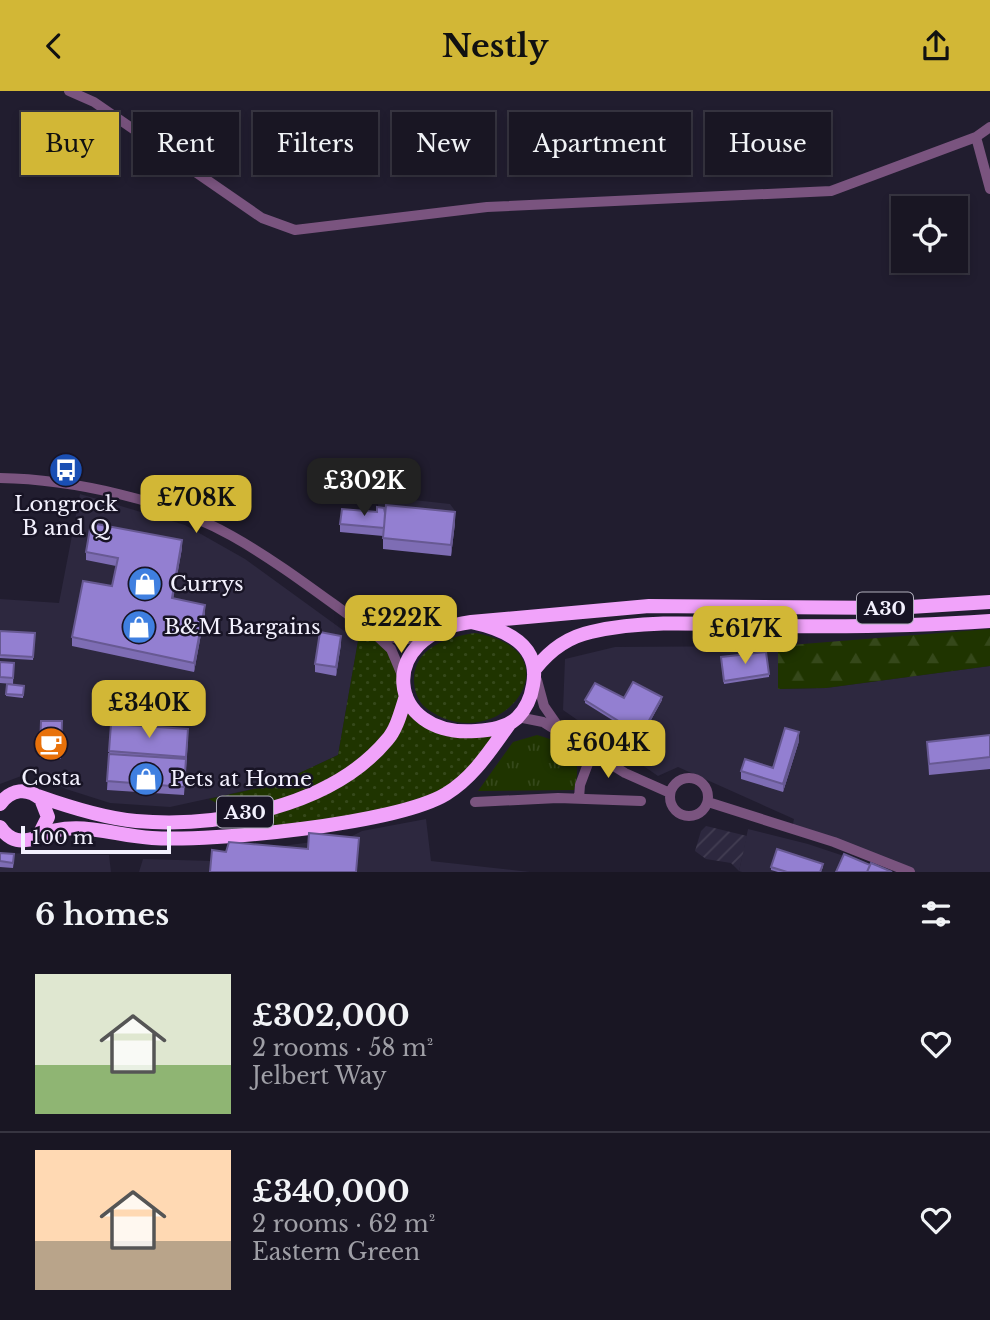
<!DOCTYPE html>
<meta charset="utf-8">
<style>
body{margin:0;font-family:"Libre Baskerville",serif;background:#221f2b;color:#f1f3f6;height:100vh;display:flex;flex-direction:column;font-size:26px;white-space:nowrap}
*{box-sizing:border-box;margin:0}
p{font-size:23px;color:#9f9fa6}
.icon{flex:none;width:38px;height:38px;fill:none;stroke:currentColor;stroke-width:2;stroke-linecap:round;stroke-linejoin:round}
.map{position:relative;height:781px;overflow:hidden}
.sheet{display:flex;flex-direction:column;background:#191623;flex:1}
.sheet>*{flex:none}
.guide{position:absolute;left:21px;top:21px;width:948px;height:63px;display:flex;gap:14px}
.tools{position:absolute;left:891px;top:105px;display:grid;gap:14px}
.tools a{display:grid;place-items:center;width:77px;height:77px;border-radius:0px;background:#191623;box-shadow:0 4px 10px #0003,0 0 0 2px #373541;font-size:35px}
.scale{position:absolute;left:21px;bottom:18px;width:150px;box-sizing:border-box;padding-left:7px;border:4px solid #f3f1fe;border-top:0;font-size:19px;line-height:24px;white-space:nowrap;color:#f3f1fe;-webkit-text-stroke:5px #181425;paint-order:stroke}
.price{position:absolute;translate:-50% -60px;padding:0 16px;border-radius:14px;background:#d2b736;color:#111;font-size:23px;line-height:46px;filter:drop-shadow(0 2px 4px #0008)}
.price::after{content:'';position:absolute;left:50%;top:42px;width:21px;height:16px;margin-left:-10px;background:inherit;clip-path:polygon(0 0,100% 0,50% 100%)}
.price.current{background:#222;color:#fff}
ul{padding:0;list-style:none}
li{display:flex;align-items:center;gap:21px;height:175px;padding:0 35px}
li+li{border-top:2px solid #373541}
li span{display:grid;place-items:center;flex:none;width:196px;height:140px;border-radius:0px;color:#555}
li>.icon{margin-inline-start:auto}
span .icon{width:84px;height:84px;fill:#fffc;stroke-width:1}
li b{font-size:30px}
h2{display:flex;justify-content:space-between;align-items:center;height:84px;padding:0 35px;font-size:30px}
.chip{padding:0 24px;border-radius:0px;background:#191623;box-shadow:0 4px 10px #0003,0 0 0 2px #373541;font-size:24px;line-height:63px}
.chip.current{background:#d2b736;color:#111}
header{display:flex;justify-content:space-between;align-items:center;height:91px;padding:0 35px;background:#d2b736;color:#111;font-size:32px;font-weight:700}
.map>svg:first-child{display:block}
.built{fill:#2d283f}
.industrial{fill:url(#industrial-furrows)}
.grass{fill:url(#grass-dots)}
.forest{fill:url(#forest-firs)}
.park{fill:url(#park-tufts)}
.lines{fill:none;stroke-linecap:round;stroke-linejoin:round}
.minor{stroke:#7a547f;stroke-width:10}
.highway{stroke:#f1a3fa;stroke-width:14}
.wall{fill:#7e6db4}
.shaded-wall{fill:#675992}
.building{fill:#937fd1;stroke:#675992;stroke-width:2}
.labels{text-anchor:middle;stroke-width:5;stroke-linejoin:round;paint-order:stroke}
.shield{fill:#181425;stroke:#b1afbd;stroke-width:2}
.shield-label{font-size:19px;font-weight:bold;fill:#f3f1fe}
.poi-label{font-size:21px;fill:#f3f1fe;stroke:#181425;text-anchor:start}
</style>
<header><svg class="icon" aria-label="back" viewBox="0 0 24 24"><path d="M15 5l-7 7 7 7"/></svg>Nestly<svg class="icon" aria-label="share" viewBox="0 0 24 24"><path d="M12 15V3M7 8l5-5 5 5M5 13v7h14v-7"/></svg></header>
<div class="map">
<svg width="990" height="781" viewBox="0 0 990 781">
<defs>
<pattern id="industrial-furrows" width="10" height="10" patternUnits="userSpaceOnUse" patternTransform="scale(1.75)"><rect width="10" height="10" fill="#2d283f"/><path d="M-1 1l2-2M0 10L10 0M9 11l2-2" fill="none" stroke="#423d52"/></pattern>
<pattern id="grass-dots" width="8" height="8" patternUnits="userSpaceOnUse" patternTransform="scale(1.75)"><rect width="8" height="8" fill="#1f3400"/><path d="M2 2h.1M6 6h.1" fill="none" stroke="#35481a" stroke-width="1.8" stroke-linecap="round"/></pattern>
<pattern id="forest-firs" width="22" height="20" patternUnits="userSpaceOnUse" patternTransform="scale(1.75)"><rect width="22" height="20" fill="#1f3400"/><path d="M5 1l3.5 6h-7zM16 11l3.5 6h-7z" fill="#35481a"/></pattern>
<pattern id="park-tufts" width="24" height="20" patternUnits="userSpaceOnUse" patternTransform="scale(1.75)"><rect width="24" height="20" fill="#1f3400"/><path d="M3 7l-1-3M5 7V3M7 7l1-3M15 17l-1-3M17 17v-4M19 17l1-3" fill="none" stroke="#35481a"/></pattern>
</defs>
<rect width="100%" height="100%" fill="#211d2f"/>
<path class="built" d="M380,394l26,3 8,12 36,4 6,8 -1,11 -78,-7z
M80,403l105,31 60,34 113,82 -20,114 -62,29 -106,23 -60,-4 -44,-14 -34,-17 -32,12v-185l59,4z
M778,555l1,43 47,-1 164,-22v206h-88l-110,-44 2,-9 -116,-52 -20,9 -95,-66 2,-51 50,-12z
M426,728l5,42 99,11h-391l4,-13 69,2 17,-8 121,-16 12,-6z
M748,738l60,15 36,12 -7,16h-95l-3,-1z
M0,762l109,2 2,17h-111z"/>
<path class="industrial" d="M706,735l41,10 -8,35 -8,-8 -25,-4 -11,-8 6,-20z"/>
<path class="grass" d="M374,542l17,16 15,48 37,30 67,-4 -69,74 -138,30 -48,-4 -46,-24 67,-15 62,-29 20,-114z
M475,542c108,18 23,130 -49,75 -8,-6 -12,-18 -12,-28 0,-33 34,-43 61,-47z"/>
<path class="forest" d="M990,538v37l-164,22 -48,1v-43z"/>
<path class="park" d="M537,644c33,9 47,19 37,55l-96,1 35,-49z"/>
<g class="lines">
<path class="minor" d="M69,0l25,11 168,116 33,12 192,-23 344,-16 145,-54 14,-10
M976,46l14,52
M0,387c71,1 171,23 232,58 50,28 96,65 142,97l17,16 11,26
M375,542l27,7 23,-4
M537,589l7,26 16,23
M518,626l25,5 82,51 45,20
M670 706a19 19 0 1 1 38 0a19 19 0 1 1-38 0Z
M579,707l1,-13 12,-32
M475,711l83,-4 83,3
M708,711l126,40 76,30"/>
<path class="highway" d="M471,531l178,-16 245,2 96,-6
M471,531c33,7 70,22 62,63 -2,13 -7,24 -16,33 -11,10 -26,12 -41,13 -91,7 -101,-97 -5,-109z
M535,578c15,-19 32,-32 56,-37 61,-14 125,-7 186,-6 71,1 142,0 213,-5
M38,705c31,11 65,22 98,25 83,7 195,-14 251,-81 10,-11 14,-29 19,-44
M0,713c11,-15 27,-17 41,-5l7,18 -10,20c-16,6 -28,5 -38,-10
M38,746c36,-19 75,-1 114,1 61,4 244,-14 294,-44 28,-17 45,-45 64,-71"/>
</g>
<path class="wall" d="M385,422l70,10 -4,33 -68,-7v-13l-43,-4v-8z
M182,457l-9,50 32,15 -11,59 -122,-26v-9l40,-51 4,-20 -30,-6v-8z
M0,540l35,2 -2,27 -33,-2z
M341,553l-5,32 -21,-4v-8z
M721,569l48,14v3l-45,7z
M0,571l14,1 -1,21 -13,-1z
M7,593l17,2 -1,12 -17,-2z
M624,607l38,2 -21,38 -56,-35v-3z
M62,630l-1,38 -21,-1v-8z
M111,633l77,16 -4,55 -77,-5z
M990,644v34l-61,6 -2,-33z
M799,650l-16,51 -42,-13v-8l32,-3z
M0,762l14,7 -1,8 -13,-1z
M771,776h52l-2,5h-43l-7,-2z"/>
<path class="shaded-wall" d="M455,421v11l-4,33v-11z
M182,449v8l-10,58v-8z
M205,514v8l-11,59v-9z
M341,545v8l-5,32v-9z
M662,606v3l-21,38v-3z
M799,641v9l-16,51v-8z"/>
<path class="building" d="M386,414l69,7 -4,33 -68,-7z
M377,416l7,1 1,5 -1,15 -44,-4 2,-15 35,3z
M91,432l91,17 -10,58 33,7 -11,58 -122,-26 11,-56 29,5 6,-28 -32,-6z
M0,540l35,2 -2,24 -33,-2z
M320,541l21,4 -5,31 -21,-3z
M766,561l3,22 -45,7 -3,-24z
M0,571l14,1 -1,15 -13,-1z
M633,591l29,15 -21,38 -56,-35 10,-17 29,15z
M7,593l17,2 -1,9 -17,-1z
M41,630h21l-1,29h-21z
M111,633l77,5 -2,28 -77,-6z
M785,637l14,4 -16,52 -42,-13 4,-12 28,9z
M990,644v22l-61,7 -2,-22z
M109,663l77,5 -2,28 -77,-6z
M309,742l50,5 -3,34h-146l2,-22 14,2 3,-10 79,7z
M777,758l46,15 -3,8h-33l-16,-5z
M0,762l14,1 -1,9 -13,-2z
M844,763l26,11 -3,7h-31z
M871,772l21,9h-25z"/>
<defs>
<g id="bus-disc" transform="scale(1.75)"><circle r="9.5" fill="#1a4fb4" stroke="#181425"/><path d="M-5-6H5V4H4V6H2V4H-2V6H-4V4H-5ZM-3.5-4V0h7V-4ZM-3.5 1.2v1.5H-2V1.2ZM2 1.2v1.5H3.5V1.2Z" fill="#fff"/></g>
<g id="shop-disc" transform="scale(1.75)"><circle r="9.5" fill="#3f7fe0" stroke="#181425"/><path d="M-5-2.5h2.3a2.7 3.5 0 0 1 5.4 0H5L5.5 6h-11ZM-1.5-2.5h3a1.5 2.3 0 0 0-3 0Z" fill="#fff"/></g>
<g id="cafe-disc" transform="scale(1.75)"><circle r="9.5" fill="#e8710a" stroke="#181425"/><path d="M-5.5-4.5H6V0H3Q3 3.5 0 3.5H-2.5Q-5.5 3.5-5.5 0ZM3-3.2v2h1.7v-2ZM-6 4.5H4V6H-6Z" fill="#fff"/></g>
</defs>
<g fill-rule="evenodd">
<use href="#bus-disc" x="66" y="379"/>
<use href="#shop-disc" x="145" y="493"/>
<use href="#shop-disc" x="139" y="536"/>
<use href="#cafe-disc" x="51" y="653"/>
<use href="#shop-disc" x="146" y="688"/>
</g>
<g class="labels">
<g class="shield">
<rect x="857" y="501.5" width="56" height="31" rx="5"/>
<rect x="217" y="705.5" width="56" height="31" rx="5"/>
</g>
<g class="shield-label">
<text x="885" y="524">A30</text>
<text x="245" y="728">A30</text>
</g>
<g class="poi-label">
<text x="66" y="420" text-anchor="middle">Longrock<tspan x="66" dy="24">B and Q</tspan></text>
<text x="170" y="500">Currys</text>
<text x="164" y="543">B&amp;M Bargains</text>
<text x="51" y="694" text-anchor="middle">Costa</text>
<text x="170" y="695">Pets at Home</text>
</g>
</g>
</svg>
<div class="tools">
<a><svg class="icon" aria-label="locate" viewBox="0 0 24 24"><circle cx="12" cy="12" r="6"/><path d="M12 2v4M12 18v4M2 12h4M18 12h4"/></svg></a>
</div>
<div class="scale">100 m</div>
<b class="price current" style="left:364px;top:427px">£302K</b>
<b class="price" style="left:196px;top:444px">£708K</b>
<b class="price" style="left:401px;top:564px">£222K</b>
<b class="price" style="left:745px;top:575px">£617K</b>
<b class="price" style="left:149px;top:649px">£340K</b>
<b class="price" style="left:608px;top:689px">£604K</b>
<div class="guide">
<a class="chip current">Buy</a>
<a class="chip">Rent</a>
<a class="chip">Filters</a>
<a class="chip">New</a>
<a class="chip">Apartment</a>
<a class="chip">House</a>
</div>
</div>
<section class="sheet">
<h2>6 homes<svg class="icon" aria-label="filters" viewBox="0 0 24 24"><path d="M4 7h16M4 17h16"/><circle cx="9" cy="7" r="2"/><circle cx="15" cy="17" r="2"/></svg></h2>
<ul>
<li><span style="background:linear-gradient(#dfe7d0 65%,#8fb573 0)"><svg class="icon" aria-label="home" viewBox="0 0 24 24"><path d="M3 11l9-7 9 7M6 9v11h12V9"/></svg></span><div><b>£302,000</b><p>2 rooms · 58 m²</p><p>Jelbert Way</p></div><svg class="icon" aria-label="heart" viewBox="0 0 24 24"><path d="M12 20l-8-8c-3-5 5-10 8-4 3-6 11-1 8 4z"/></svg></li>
<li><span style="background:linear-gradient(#ffd9b3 65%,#b9a48a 0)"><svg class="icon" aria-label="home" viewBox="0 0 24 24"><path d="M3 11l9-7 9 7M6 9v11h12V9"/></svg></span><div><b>£340,000</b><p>2 rooms · 62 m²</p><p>Eastern Green</p></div><svg class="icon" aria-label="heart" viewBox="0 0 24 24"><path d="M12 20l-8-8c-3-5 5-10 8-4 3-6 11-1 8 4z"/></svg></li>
</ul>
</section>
